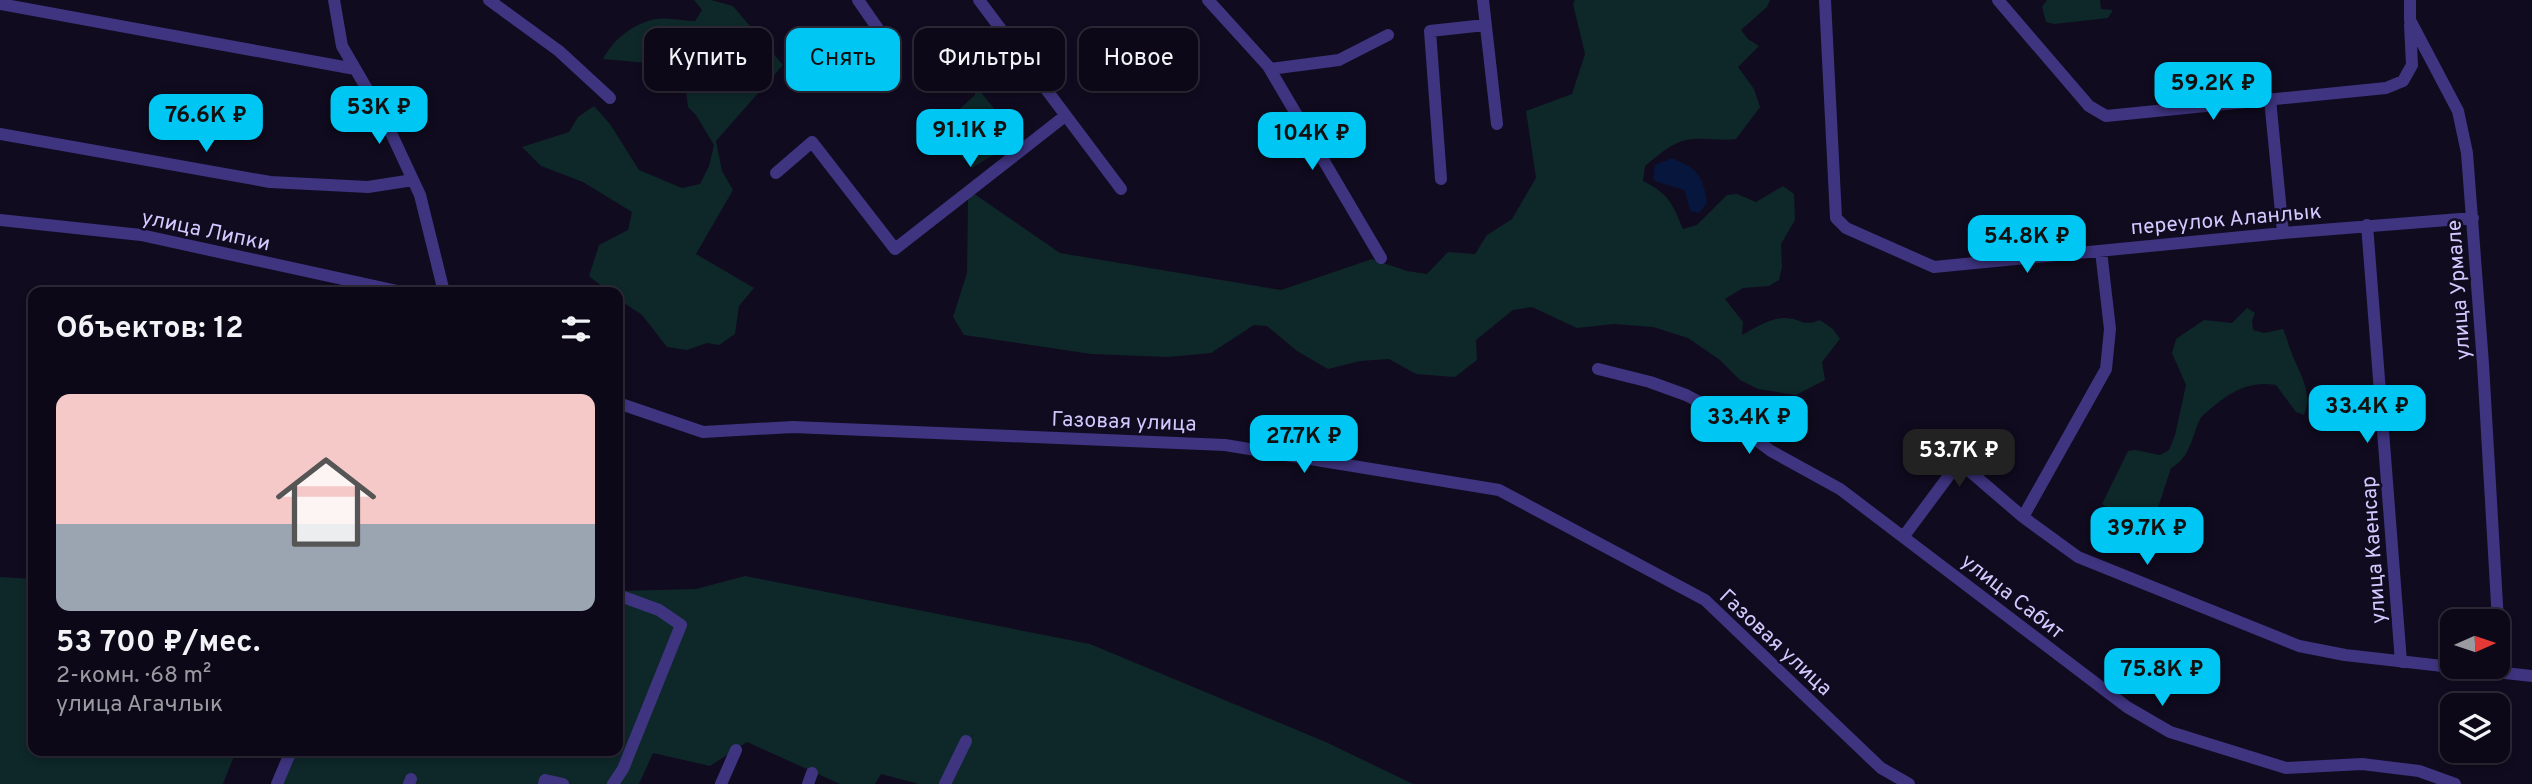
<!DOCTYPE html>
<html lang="ru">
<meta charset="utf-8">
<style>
body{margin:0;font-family:Overpass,sans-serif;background:#1a1624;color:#f1f3f6;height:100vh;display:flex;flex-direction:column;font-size:26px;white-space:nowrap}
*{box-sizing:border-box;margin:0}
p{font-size:23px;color:#9a9aa1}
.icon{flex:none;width:38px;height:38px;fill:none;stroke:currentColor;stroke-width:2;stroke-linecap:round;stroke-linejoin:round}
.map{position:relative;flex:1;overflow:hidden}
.panel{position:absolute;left:28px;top:287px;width:595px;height:469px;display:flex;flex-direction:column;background:#0c0817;border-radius:14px;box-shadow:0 4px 10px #0003,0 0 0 2px #2c2936}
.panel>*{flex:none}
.banner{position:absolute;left:644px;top:28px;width:665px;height:63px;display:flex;gap:14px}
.needle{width:46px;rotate:87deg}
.fabs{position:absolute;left:2440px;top:609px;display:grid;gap:14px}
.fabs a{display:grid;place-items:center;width:70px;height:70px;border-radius:14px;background:#0c0817;box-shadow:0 4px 10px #0003,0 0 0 2px #2c2936;font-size:35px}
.price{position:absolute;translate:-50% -60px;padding:0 16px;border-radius:14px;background:#00c6f4;color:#111;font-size:23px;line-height:46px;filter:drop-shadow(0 2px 4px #0008)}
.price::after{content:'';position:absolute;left:50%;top:42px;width:21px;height:16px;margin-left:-10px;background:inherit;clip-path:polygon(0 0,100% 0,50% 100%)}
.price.selected{background:#222;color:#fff}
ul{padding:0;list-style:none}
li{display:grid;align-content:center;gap:14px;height:371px;padding:0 28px}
li span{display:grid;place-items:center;height:217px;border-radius:14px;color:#555}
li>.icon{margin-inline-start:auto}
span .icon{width:126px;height:126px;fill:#fffc;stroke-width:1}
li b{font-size:30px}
h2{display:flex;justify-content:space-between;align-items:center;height:84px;padding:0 28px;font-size:30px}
.chip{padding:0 24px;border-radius:14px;background:#0c0817;box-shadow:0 4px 10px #0003,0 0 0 2px #2c2936;font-size:24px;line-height:63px}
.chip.selected{background:#00c6f4;color:#111}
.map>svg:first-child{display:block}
.green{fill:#0e2729}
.water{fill:#07163c}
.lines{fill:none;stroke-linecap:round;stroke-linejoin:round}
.minor{stroke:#3e3480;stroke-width:12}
.labels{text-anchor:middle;stroke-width:5;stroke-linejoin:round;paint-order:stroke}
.street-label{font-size:21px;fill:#d4c9ff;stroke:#100b1f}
</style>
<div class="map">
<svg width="2532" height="784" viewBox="0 0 2532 784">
<rect width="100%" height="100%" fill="#100b1f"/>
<path class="green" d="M694,0h17l22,6 50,59 -67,76 6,30 11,19 -37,64 58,34 -15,18 -4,28 -16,11 -12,-2 -20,7 -20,-3 -25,-32 -24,-16v-7h-9l-20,-16 10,-31 29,-15 4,-18 -49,-30 -42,-16 -19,-19 47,-15 9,-15 16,-11 16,18 29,46 43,18 18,-4 9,-18 5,-21 -18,-30 -8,-8 -4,-32 -26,-11 -55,-5c11,-20 29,-35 53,-40 12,-2 27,2 39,2l7,-11z
M1575,0h195l-3,7 -26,23 7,9 11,7 -21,21 16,22 6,18 -24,32c-14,2 -26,-1 -41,0 -20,0 -35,15 -50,27l-2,15c26,13 29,22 40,48l14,-4 30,-30 10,-1 19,8 27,-16 11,8 1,26 -14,24 1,23 -3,13 -10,6 -26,2 -18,11 18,23 -1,13c13,-7 29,-18 44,-17 16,1 17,9 34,2l13,9 7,10 -18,23 3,18 -29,15 -38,-6 -18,-9 -20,-20 -32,-22 -35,-11 -39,-3 -37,4 -45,-21 -19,3 -37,30 1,20 -22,17 -39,-3 -27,-15 -29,2 -32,8 -31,-18 -30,-25 -13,-1 -43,28 -43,4 -77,-3 -127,-19 -11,-18 14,-44 1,-73 5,-7 87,60 221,37 91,-31 35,12 20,3 21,-22 27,2 12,-19 25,-16 24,-41 -10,-67 46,-17 13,-40 -12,-50z
M2047,0h53l1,9 12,1 -5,8 -54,6 -8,-2 -4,-15z
M974,84l45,55 -47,29 -40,-42 21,-11 22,-20z
M2247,308l8,5 -3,8 1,9 11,3 19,-4c5,11 7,22 12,32 8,19 17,33 9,54l-8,-3 -20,-27c-25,-4 -42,5 -61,20 -6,5 -13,10 -16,16 -7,17 -10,38 -28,47l-14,43 -10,9c-18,-1 -30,-5 -45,-16l26,-53 7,-1 25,5 9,-5 6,-15 11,-50 -14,-32 4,-14 28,-19 28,3z
M745,576l345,68 238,99 85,41h-494l-38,-10 -6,10h-35l-93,-42 -37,24 -57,-13 -14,31h-356l14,-33h321v-160l78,-2z
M0,577l33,2v172h203l-13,33h-223z"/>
<path class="water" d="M1672,158c25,11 31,16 35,45l-8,10 -9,-2 -5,-20c-10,-6 -26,-6 -32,-12l2,-14z"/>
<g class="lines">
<path class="minor" d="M334,0l8,46 43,74 35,75 24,97
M489,0l70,51 51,47
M858,0l34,49
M979,0l142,189
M1208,0l60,66 113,192
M1483,0l14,124
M1825,0l11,218 10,10 88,39 349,-34 190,-15
M1998,0l91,106 17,10 280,-28 17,-7 9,-16 -2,-40
M2410,0v20l48,91 9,42 16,211 18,309
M0,4l355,65
M1270,69l69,-9 49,-25
M2270,99l13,134
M0,134l270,48 98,5 45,-7
M776,173l36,-31 83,107 170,-133
M1441,179l-11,-148 55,-6
M0,220l141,15 261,57
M2367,225l34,437
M2101,251l9,78 -4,40 -83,148 55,40 221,89 46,9 187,21
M1598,369l52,13 36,13 34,18 51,38 69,38 287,218 43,25 116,36 76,-4 57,7 36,13
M618,403l85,29 90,-5 432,18 274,45 206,110 176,168 28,16
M1904,536l55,-74 64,55
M277,784l14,-33
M409,784l2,-5
M544,784l1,-4 18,4
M613,784l10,-15 58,-144 -22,-15 -41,-15
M721,784l15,-34
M808,784l4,-11
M945,784l21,-43"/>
</g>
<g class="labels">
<g class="street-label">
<text transform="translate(2226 219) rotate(-5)" y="7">переулок Аланлык</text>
<text transform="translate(206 230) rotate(12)" y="7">улица Липки</text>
<text transform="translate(2458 290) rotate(-94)" y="7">улица Урмале</text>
<text transform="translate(1124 421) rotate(2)" y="7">Газовая улица</text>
<text transform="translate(2373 550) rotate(-94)" y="7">улица Каенсар</text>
<text transform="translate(2013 596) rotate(38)" y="7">улица Сабит</text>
<text transform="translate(1776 642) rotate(43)" y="7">Газовая улица</text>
</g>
</g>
</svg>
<div class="fabs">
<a><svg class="needle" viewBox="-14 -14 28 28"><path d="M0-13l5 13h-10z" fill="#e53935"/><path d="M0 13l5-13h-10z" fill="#9a9aa1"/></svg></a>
<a><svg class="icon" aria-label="layers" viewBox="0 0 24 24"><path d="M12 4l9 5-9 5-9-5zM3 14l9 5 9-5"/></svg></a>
</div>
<b class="price" style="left:2213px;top:122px">59.2K ₽</b>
<b class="price" style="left:379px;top:146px">53K ₽</b>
<b class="price" style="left:206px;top:154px">76.6K ₽</b>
<b class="price" style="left:970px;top:169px">91.1K ₽</b>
<b class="price" style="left:1312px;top:172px">104K ₽</b>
<b class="price" style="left:2027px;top:275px">54.8K ₽</b>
<b class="price" style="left:2367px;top:445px">33.4K ₽</b>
<b class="price" style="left:1749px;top:456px">33.4K ₽</b>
<b class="price" style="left:1304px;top:475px">27.7K ₽</b>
<b class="price selected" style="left:1959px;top:489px">53.7K ₽</b>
<b class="price" style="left:2147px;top:567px">39.7K ₽</b>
<b class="price" style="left:2162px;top:708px">75.8K ₽</b>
<div class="banner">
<a class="chip">Купить</a>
<a class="chip selected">Снять</a>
<a class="chip">Фильтры</a>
<a class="chip">Новое</a>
</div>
<section class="panel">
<h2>Объектов: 12<svg class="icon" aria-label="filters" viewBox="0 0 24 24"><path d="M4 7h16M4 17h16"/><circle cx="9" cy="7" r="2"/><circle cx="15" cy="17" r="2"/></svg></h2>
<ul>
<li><span style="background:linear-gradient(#f6c9c9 60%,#9aa5b1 0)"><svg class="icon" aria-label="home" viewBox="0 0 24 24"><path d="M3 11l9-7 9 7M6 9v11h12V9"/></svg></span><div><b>53 700 ₽/мес.</b><p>2-комн. · 68 m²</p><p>улица Агачлык</p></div></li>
</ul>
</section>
</div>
